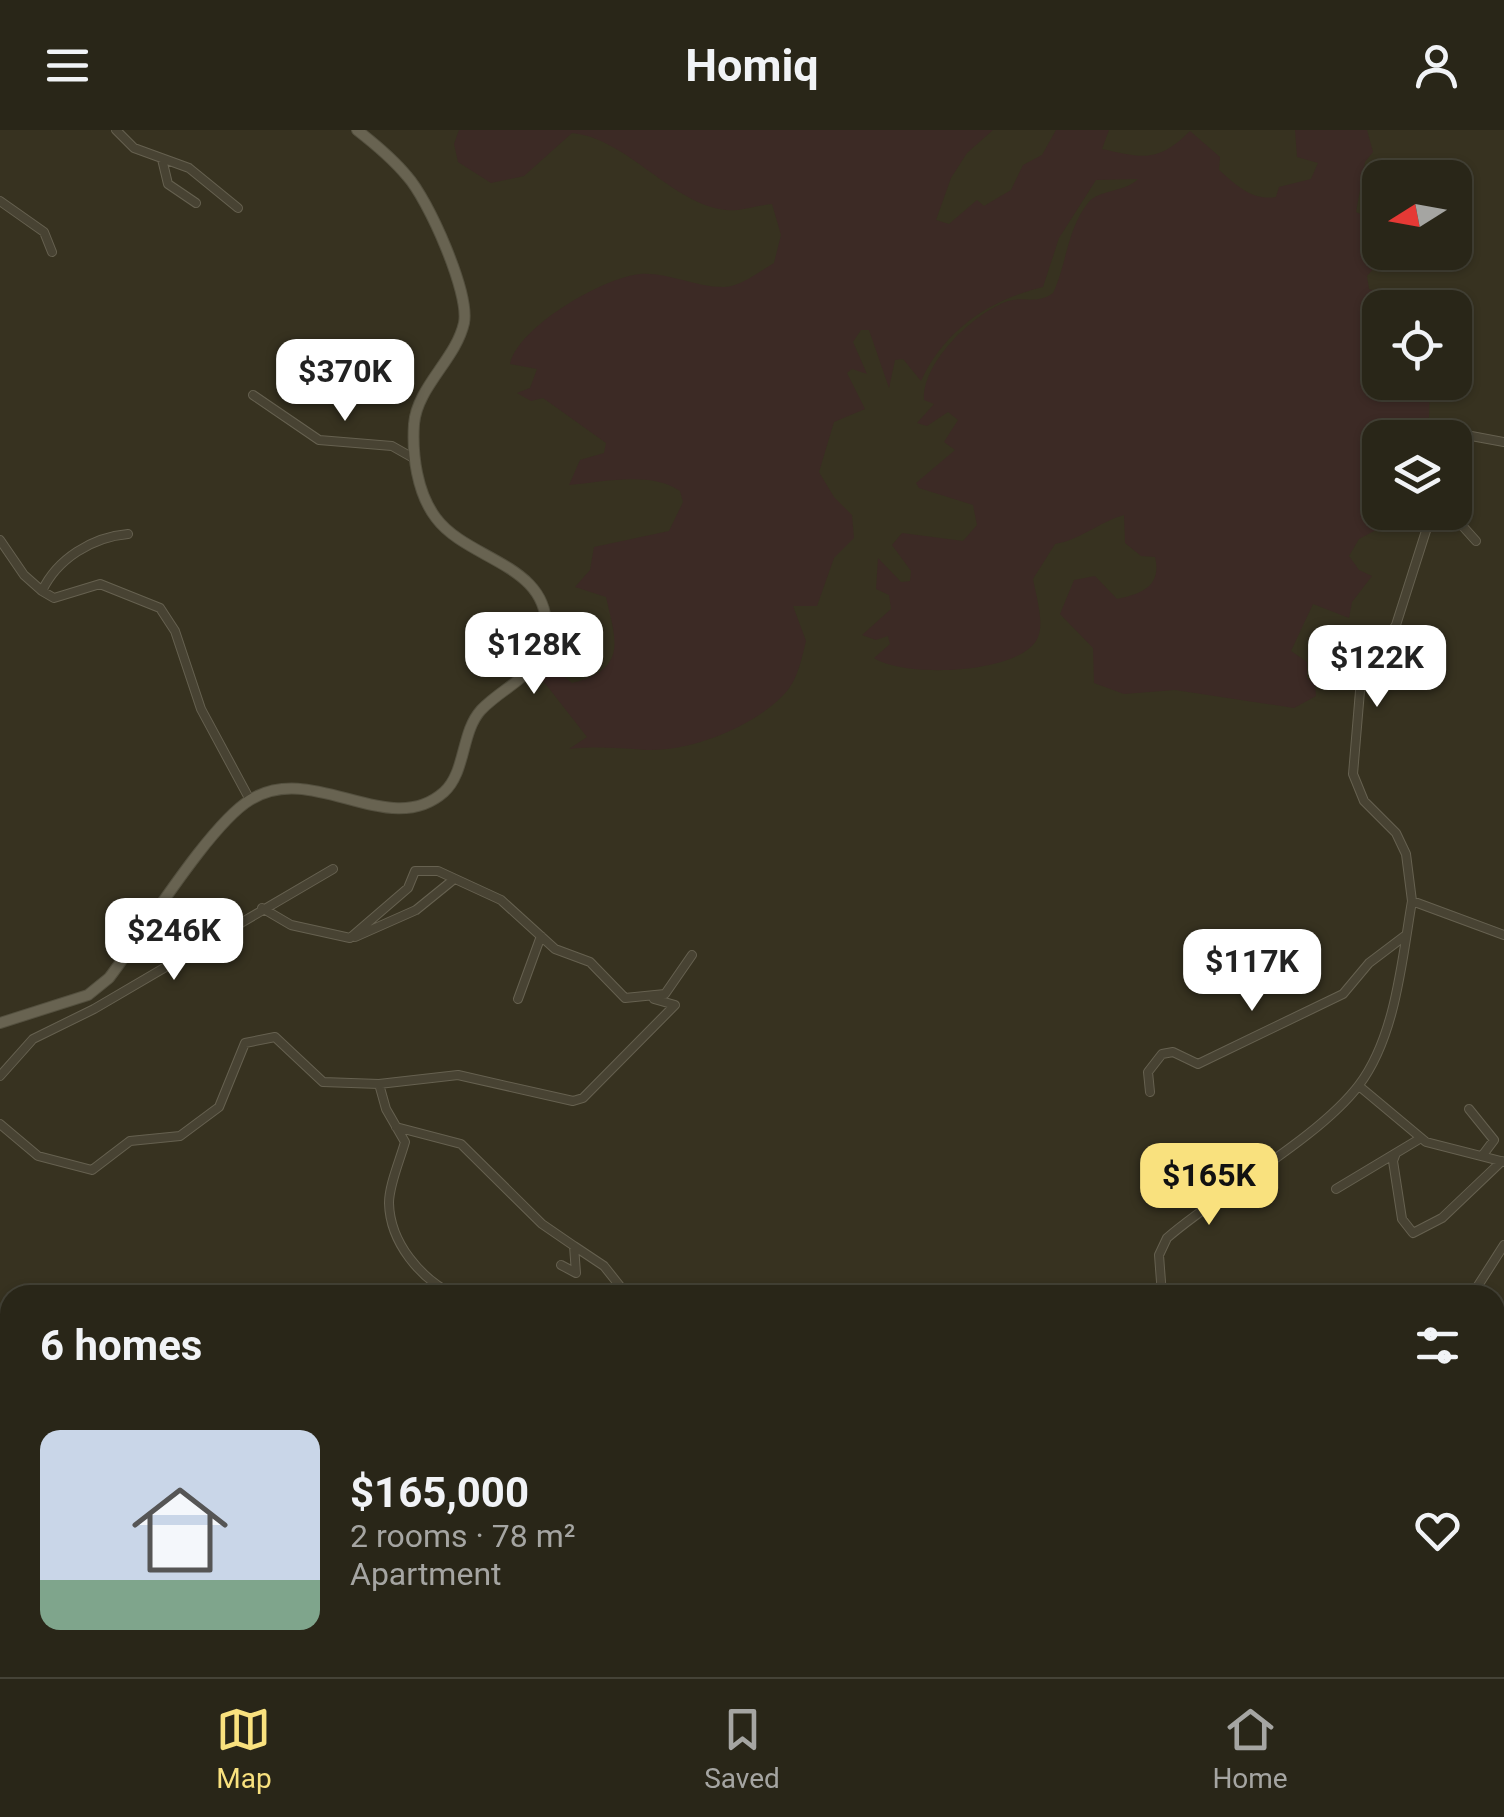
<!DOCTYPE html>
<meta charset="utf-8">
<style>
body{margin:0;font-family:Roboto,sans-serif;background:#353225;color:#f1f3f6;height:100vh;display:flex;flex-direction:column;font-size:38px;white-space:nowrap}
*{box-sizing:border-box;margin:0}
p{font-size:32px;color:#a5a5a2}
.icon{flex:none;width:55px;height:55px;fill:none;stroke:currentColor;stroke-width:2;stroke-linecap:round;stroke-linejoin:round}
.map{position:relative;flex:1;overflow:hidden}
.drawer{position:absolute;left:0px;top:1155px;width:1505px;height:392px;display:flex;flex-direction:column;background:#292618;border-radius:30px 30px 0 0;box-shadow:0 2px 8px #0004,0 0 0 2px #454337}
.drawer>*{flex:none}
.needle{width:65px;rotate:259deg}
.tools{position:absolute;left:1362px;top:30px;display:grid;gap:20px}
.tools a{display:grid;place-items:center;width:110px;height:110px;border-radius:20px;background:#292618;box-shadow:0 2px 8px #0004,0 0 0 2px #454337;font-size:50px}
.price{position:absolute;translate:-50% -85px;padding:0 22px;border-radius:20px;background:#fff;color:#222;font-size:32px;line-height:65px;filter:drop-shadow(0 2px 5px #0008)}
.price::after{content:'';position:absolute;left:50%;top:60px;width:30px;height:22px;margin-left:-15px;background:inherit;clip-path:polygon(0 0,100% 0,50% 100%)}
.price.on{background:#f9e17e;color:#111}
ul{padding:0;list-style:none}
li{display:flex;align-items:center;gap:30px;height:250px;padding:0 40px}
li span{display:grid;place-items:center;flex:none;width:280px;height:200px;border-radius:20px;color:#555}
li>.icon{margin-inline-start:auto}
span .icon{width:120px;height:120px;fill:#fffc;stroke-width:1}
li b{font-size:42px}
h2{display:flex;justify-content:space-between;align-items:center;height:120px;padding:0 40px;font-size:42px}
header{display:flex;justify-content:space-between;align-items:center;height:130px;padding:0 40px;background:#292618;font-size:45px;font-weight:700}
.tabs{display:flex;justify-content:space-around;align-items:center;height:140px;border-top:2px solid #454337;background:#292618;font-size:28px;color:#a5a5a2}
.tabs a{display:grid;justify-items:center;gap:5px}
.tabs .on{color:#f9e17e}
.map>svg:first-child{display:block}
.green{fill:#3c2a25}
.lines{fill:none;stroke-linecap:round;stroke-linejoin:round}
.minor-casing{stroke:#666150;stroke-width:10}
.major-casing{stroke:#54503f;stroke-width:12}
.minor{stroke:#484333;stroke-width:8}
.major{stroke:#686351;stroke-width:10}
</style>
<header><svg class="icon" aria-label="menu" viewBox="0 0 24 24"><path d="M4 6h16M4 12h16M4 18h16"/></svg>Homiq<svg class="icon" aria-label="person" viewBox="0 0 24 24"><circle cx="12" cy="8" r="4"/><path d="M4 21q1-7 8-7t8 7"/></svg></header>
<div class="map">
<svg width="1504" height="1547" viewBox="0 0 1504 1547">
<rect width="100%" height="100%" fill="#373220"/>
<path class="green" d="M459,0h534l-26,23 -16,25 -15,42 13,4 28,-24 7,6 27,-16 12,-25 19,-10 14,-25h53l-7,19c41,9 56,14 88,-18l30,26 -1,13c17,15 33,31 57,27l3,-10 32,-8 7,-16 -21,-6 -2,-27h72l6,22 -8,10 -9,50 24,11v29l8,1 -21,23 2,13 47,18 -36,1v74l50,1 -1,34 -11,20 -38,1v35l-6,9 6,30 6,1 3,10 -30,16 -10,17 10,14 13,6 -20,26 -3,16 -36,-14 -22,47 16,11v16l8,6 1,12 -22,12 -119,-18 -51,4 -30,-11 -1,-35 -33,-34 14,-34 21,-4 22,23c25,-5 45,-13 38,-42l-14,-1 -16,-13 -1,-28c-25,7 -44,25 -69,29l-22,35c3,17 13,47 3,62 -21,33 -132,37 -162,17l16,-14 -2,-8 -12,4 -14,-5 29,-26 -2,-14 -13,-6 2,-31 23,24 9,-1 1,-10 -19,-26 10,-12 61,8 14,-16 -4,-20 -54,-17 -3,-5 39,-33 -11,-8 14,-22 -10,-8 -21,14 -10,-3 17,-19 -10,-4c-2,-38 50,-87 84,-99 17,-5 28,4 45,-8 13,-26 14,-64 35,-90 11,-14 36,-10 50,-24l-42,1 -37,58 -16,49c-53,13 -98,42 -122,94l-18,-22 -8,1 -6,28 -20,-58h-8l-8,12 14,32 -15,-5 -5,4 18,36 -31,13 -15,50 15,25 18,18 2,23 -20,20 -17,48h-24l13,35c-4,16 -8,37 -19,50 -30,35 -96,61 -141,59 -27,-2 -49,-4 -77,-1l18,-12 -43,-55h-12l11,-13h12l17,14c56,-14 44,-42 34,-86l-31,-10 15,-17 4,-23 75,-16 14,-29 -3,-11c-29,-20 -77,-9 -111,-6l11,-25 24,-7 2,-10 -63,-45 -12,3 -14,-8 13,-5 7,-19 -27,-5c8,-37 92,-86 130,-90 28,-2 57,14 85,13 16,-1 35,-16 49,-24l7,-28 -9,-31c-14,1 -32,8 -46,6 -53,-5 -99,-72 -154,-77l-48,43 -33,7 -33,-21 -4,-18z"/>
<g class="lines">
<g class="minor-casing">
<path id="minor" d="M116,0l18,18 55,20 49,40
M162,29l6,25 28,19
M0,71l44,31 8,20
M253,265l66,45 73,6 23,13
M1455,313l11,-8 38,7
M1450,382l26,29
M128,404c-36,3 -71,25 -86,57l12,7 46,-14 60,24 15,23 26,78 49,91
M0,410l24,35 18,16
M1412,771l-6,-47 -10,-21 -32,-32 -11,-27 7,-83 8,-24 28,-42 36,-113
M262,778l29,17 59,13 58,-50 7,-17h23l63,29 54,49 35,13 35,36 40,-4 27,-39
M355,807l61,-27 37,-30
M518,869l23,-63
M0,946l33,-37 61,-30 239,-140
M379,954l79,-9 115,26 10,-3 92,-93 -21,-6
M1359,956l67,56 78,20
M1150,962l-2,-20 14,-18 11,-2 25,12 145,-70 26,-31 37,-28
M1469,979l25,31 -12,16
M0,994l38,32 54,14 38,-29 50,-5 39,-29 26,-64 30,-6 48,45 56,2 7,25 19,33c-5,18 -16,43 -16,61 1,40 32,76 65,92
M396,997l65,17 81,80 32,22 2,27 -15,-8
M1421,1008l-25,15 -3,8 9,58 11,14 29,-15 60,-57
M1336,1059l60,-36
M574,1116l30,20 23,29
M1162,1165l-3,-40 8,-17c54,-47 152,-100 192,-153 37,-49 43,-126 53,-184l92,34
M1472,1165l32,-50
M1495,1315l9,17
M1498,1461l6,-25
M722,1538l4,9
M1089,1538l7,9
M1255,1538l10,9
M1384,1538l22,9
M47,1547l10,-9
M889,1547v-9
M1185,1547l22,-9
M1365,1547l4,-9"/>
</g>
<g class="major-casing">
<path id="major" d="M0,893l88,-28 21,-17c33,-43 100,-153 141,-178 63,-40 139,41 194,-8 22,-20 17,-60 37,-82 26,-27 62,-35 65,-78 5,-68 -78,-71 -110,-114 -19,-25 -24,-63 -22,-94 3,-37 42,-65 50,-101 6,-30 -36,-124 -57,-147 -14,-17 -32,-32 -50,-46"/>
</g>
<use href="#minor" class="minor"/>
<use href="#major" class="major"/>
</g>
</svg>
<div class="tools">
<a><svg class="needle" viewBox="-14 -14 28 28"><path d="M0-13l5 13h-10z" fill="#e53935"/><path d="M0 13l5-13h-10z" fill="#a5a5a2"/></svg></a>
<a><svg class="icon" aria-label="locate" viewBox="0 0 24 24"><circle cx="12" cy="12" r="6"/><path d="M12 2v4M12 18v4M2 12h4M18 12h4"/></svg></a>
<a><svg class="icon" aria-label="layers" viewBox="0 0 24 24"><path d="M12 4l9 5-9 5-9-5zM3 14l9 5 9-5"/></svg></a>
</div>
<b class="price" style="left:345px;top:294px">$370K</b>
<b class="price" style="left:534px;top:567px">$128K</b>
<b class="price" style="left:1377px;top:580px">$122K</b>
<b class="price" style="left:174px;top:853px">$246K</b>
<b class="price" style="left:1252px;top:884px">$117K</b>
<b class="price on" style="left:1209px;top:1098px">$165K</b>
<section class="drawer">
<h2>6 homes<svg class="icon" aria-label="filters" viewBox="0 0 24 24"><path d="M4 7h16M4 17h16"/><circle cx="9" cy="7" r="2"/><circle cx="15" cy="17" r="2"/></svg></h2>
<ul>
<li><span style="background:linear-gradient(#c9d6e8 75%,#7fa58c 0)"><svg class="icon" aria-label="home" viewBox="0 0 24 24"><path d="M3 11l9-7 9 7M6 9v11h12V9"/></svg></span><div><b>$165,000</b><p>2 rooms · 78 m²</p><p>Apartment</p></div><svg class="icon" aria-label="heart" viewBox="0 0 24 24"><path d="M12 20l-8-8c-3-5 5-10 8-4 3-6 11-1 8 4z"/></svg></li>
</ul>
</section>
</div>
<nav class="tabs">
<a class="on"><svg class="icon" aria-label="map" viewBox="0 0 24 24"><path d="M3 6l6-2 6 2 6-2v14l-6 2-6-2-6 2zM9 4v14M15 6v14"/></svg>Map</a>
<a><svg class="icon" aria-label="saved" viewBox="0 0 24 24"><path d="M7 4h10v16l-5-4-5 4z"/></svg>Saved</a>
<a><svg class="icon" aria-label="home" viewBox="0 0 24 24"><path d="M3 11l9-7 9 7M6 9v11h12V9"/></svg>Home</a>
</nav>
